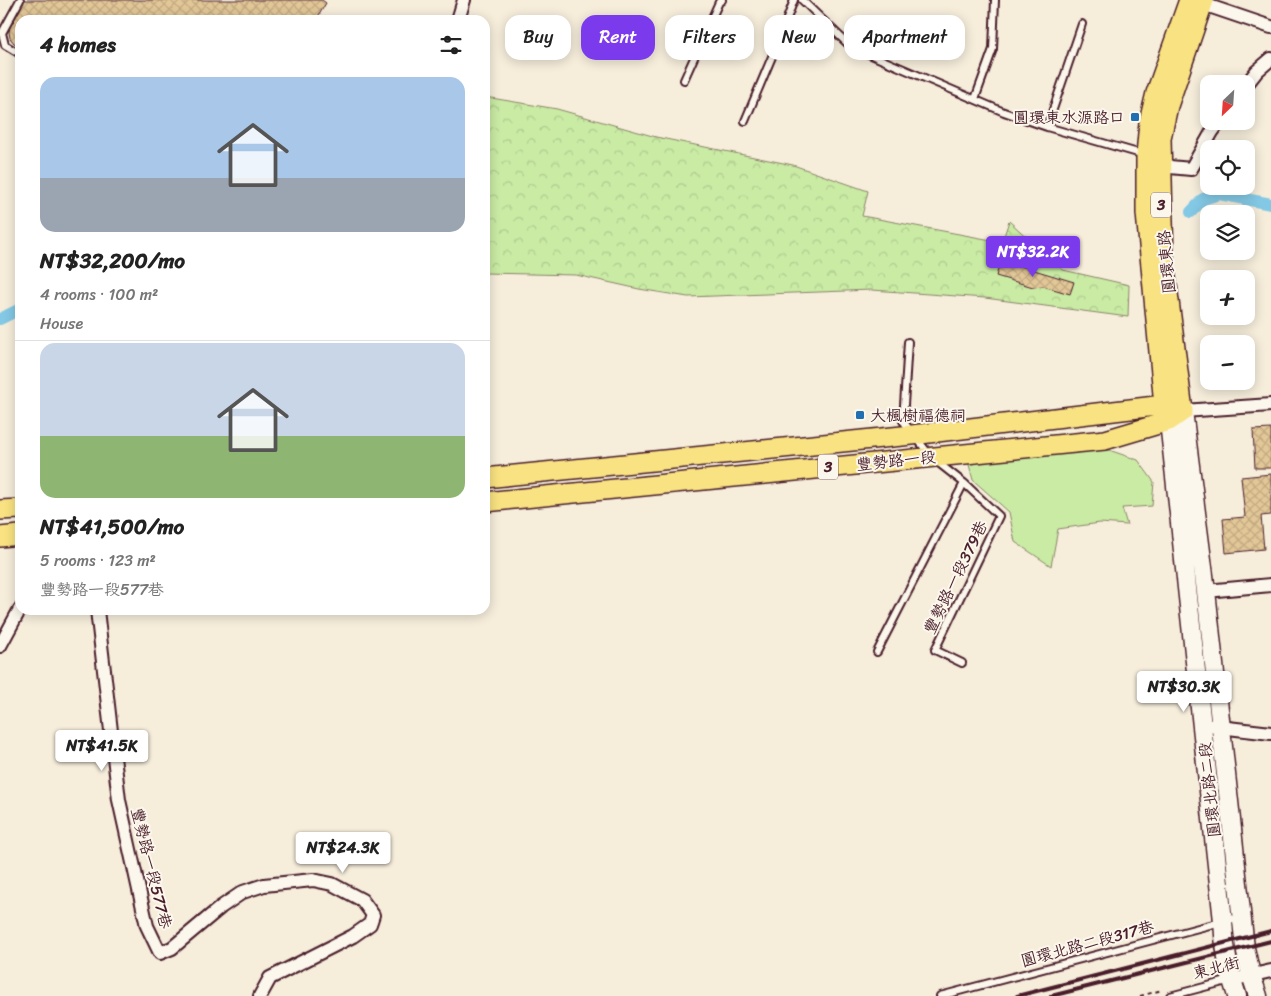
<!DOCTYPE html>
<meta charset="utf-8">
<style>
body{margin:0;font-family:Sriracha,"LXGW WenKai TC",sans-serif;background:#f6f6f6;color:#222;height:100vh;display:flex;flex-direction:column;font-size:19px;white-space:nowrap}
*{box-sizing:border-box;margin:0}
p{font-size:16px;color:#767676}
.icon{flex:none;width:28px;height:28px;fill:none;stroke:currentColor;stroke-width:2;stroke-linecap:round;stroke-linejoin:round}
.map{position:relative;flex:1;overflow:hidden}
.sheet{position:absolute;left:15px;top:15px;width:475px;height:600px;display:flex;flex-direction:column;background:#fff;border-radius:15px;box-shadow:0 2px 12px #0003}
.sheet>*{flex:none}
.hud{position:absolute;left:505px;top:15px;width:475px;height:45px;display:flex;gap:10px}
.needle{width:32px;rotate:205deg}
.buttons{position:absolute;left:1200px;top:75px;display:grid;gap:10px}
.buttons a{display:grid;place-items:center;width:55px;height:55px;border-radius:10px;background:#fff;box-shadow:0 2px 12px #0003;font-size:25px}
.price{position:absolute;translate:-50% -42px;padding:0 11px;border-radius:5px;background:#fff;color:#222;font-size:16px;line-height:32px;filter:drop-shadow(0 1px 2px #0008)}
.price::after{content:'';position:absolute;left:50%;top:30px;width:15px;height:11px;margin-left:-8px;background:inherit;clip-path:polygon(0 0,100% 0,50% 100%)}
.price.selected{background:#7c3aed;color:#fff}
ul{padding:0;list-style:none}
li{display:grid;align-content:center;gap:10px;height:265px;padding:0 25px}
li+li{border-top:1px solid #e0e0e0}
li span{display:grid;place-items:center;height:155px;border-radius:15px;color:#555}
li>.icon{margin-inline-start:auto}
span .icon{width:90px;height:90px;fill:#fffc;stroke-width:1}
li b{font-size:21px}
h2{display:flex;justify-content:space-between;align-items:center;height:60px;padding:0 25px;font-size:21px}
.chip{padding:0 18px;border-radius:15px;background:#fff;box-shadow:0 2px 12px #0003;font-size:18px;line-height:45px}
.chip.selected{background:#7c3aed;color:#fff}
.map>svg:first-child{display:block}
.green{fill:#c9eba4;stroke:#8a8568}
.forest{fill:url(#forest-crowns);stroke:#8a8568}
.lines{fill:none;stroke-linecap:round;stroke-linejoin:round}
.canal{stroke:#83c8e4;stroke-width:12}
.building{fill:url(#building-cross-hatch);stroke:#4a1f2b}
.lane-casing{stroke:#4a1f2b;stroke-width:10}
.street-casing{stroke:#4a1f2b;stroke-width:16}
.secondary-casing{stroke:#4a1f2b;stroke-width:21}
.primary-casing{stroke:#4a1f2b;stroke-width:22}
.path{stroke:#4a1f2b;stroke-width:2;stroke-dasharray:4 4;stroke-linecap:butt}
.lane{stroke:#fbf7ec;stroke-width:6}
.street{stroke:#fbf7ec;stroke-width:12}
.secondary{stroke:#fbf7ec;stroke-width:18}
.primary{stroke:#f8e281;stroke-width:19}
.rail{stroke:#4a1f2b;stroke-width:4}
.poi-dot{fill:#1f6fb2;stroke:#fbf7ec;stroke-width:2}
.labels{text-anchor:middle;stroke-width:4;stroke-linejoin:round;paint-order:stroke}
.shield{fill:#fbf7ec;stroke:#7f6065;stroke-width:1}
.shield-label{font-size:15px;font-weight:bold;fill:#4a1f2b}
.poi-label{font-size:16px;fill:#4a1f2b;stroke:#fbf7ec;text-anchor:end}
.street-label{font-size:16px;fill:#4a1f2b;stroke:#fbf7ec}
</style>
<div class="map">
<svg width="1271" height="996" viewBox="0 0 1271 996">
<defs>
<pattern id="forest-crowns" width="20" height="18" patternUnits="userSpaceOnUse" patternTransform="scale(1.25)"><rect width="20" height="18" fill="#c9eba4"/><path d="M2 6a3 3 0 1 1 6 0M12 15a3 3 0 1 1 6 0" fill="none" stroke="#aec98d"/></pattern>
<pattern id="building-cross-hatch" width="8" height="8" patternUnits="userSpaceOnUse" patternTransform="scale(1.25)"><rect width="8" height="8" fill="#e2c797"/><path d="M0 0l8 8M0 8l8-8" fill="none" stroke="#c3aa82"/></pattern>
</defs>
<rect width="100%" height="100%" fill="#f6eddb"/>
<filter id="ink" filterUnits="userSpaceOnUse"><feTurbulence type="fractalNoise" baseFrequency=".02" numOctaves="2"/><feDisplacementMap in="SourceGraphic" scale="10" xChannelSelector="R" yChannelSelector="G"/><feConvolveMatrix kernelMatrix="1 2 1 2 8 2 1 2 1" color-interpolation-filters="sRGB"/></filter>
<g filter="url(#ink)">
<path class="green" d="M1103,448l35,12 16,22 -2,24 -30,2 5,17 -27,-2 -42,6 -7,37 -36,-24 -6,-30 -36,-32 -5,-19z"/>
<path class="forest" d="M485,97l72,12 99,28 137,28 75,26 -6,25 140,26 7,-21 54,49 66,15 -1,32 -143,-19 -113,-8 -184,7 -49,-8 -63,-14 -91,-2z"/>
<g class="lines">
<path class="canal" d="M1191,212l12,-13 16,-5 52,10
M0,319l20,-10"/>
</g>
<path class="building" d="M23,0h299l4,3 -10,17h-296v27l-6,-4 -4,-5 -1,-6 1,-8z
M1001,260l73,22 -4,12 -27,-8 -10,1 -37,-11z
M1271,429v39h-16l-2,-38z
M1271,474v41l-10,1 3,33 -38,4 -3,-34 22,-2 -4,-40z"/>
<g class="lines">
<g class="lane-casing">
<path id="lane" d="M20,0l-18,33 3,12 15,9
M802,0l48,46 154,66 43,15 98,28
M684,80l35,-78 3,-2
M975,99l18,-50 2,-49
M745,121l34,-81 15,-40
M1047,127l35,-103
M908,342l-5,79 26,33
M936,461l28,22 35,33 -64,134 27,13
M877,652l87,-169
M940,996l300,-79
M1170,996l61,-16"/>
</g>
<g class="street-casing">
<path id="street" d="M1203,4l68,23
M458,20l6,-20
M1246,85l11,-14 14,-12
M1160,160l10,7 21,2 21,-37 8,-11
M1183,411l88,-6
M1206,591l65,-6
M97,610l22,190 28,126 13,27 12,-5 49,-41 22,-15 21,-7 49,-5 19,4 30,16 11,15 -3,9 -17,12 -83,42 -10,18
M0,646l20,-37
M1202,725l69,8
M1231,980l40,-9"/>
</g>
<g class="secondary-casing">
<path id="secondary" d="M1165,408l4,13 54,500c1,26 5,50 14,75
M1183,411l23,180 39,357 6,27 7,21"/>
</g>
<g class="primary-casing">
<path id="primary" d="M1164,405l-18,-192v-58l3,-33 7,-29 33,-93
M1183,411l-19,-149 -3,-124 7,-32 36,-106
M485,478l427,-43 252,-30 19,6
M485,502l620,-62 64,-19 14,-10
M0,510l20,-1
M0,537l20,-2"/>
</g>
<path class="path" d="M1140,996l22,-6"/>
<use href="#lane" class="lane"/>
<use href="#street" class="street"/>
<use href="#secondary" class="secondary"/>
<use href="#primary" class="primary"/>
<path class="rail" d="M1017,996l254,-65
M1051,996l220,-55"/>
</g>
</g>
<g class="poi-dot">
<rect x="1130" y="112" width="10" height="10" rx="2.5"/>
<rect x="855" y="410" width="10" height="10" rx="2.5"/>
</g>
<g class="labels">
<g class="shield">
<rect x="1151" y="192.5" width="20" height="25" rx="4"/>
<rect x="818" y="454.5" width="20" height="25" rx="4"/>
</g>
<g class="shield-label">
<text x="1161" y="210">3</text>
<text x="828" y="472">3</text>
</g>
<g class="poi-label">
<text x="1125" y="123">圓環東水源路口</text>
<text x="870" y="421" text-anchor="start">大楓樹福德祠</text>
</g>
<g class="street-label">
<text transform="translate(1166 262) rotate(-95)" y="6">圓環東路</text>
<text transform="translate(896 460) rotate(-6)" y="6">豐勢路一段</text>
<text transform="translate(955 577) rotate(-64)" y="6">豐勢路一段379巷</text>
<text transform="translate(1209 790) rotate(-96)" y="6">圓環北路二段</text>
<text transform="translate(152 868) rotate(76)" y="6">豐勢路一段577巷</text>
<text transform="translate(1087 943) rotate(-15)" y="6">圓環北路二段317巷</text>
<text transform="translate(1216 967) rotate(-14)" y="6">東北街</text>
</g>
</g>
</svg>
<div class="buttons">
<a><svg class="needle" viewBox="-14 -14 28 28"><path d="M0-13l5 13h-10z" fill="#e53935"/><path d="M0 13l5-13h-10z" fill="#767676"/></svg></a>
<a><svg class="icon" aria-label="locate" viewBox="0 0 24 24"><circle cx="12" cy="12" r="6"/><path d="M12 2v4M12 18v4M2 12h4M18 12h4"/></svg></a>
<a><svg class="icon" aria-label="layers" viewBox="0 0 24 24"><path d="M12 4l9 5-9 5-9-5zM3 14l9 5 9-5"/></svg></a>
<a>+</a>
<a>−</a>
</div>
<b class="price selected" style="left:1033px;top:278px">NT$32.2K</b>
<b class="price" style="left:1184px;top:713px">NT$30.3K</b>
<b class="price" style="left:102px;top:772px">NT$41.5K</b>
<b class="price" style="left:343px;top:874px">NT$24.3K</b>
<div class="hud">
<a class="chip">Buy</a>
<a class="chip selected">Rent</a>
<a class="chip">Filters</a>
<a class="chip">New</a>
<a class="chip">Apartment</a>
</div>
<section class="sheet">
<h2>4 homes<svg class="icon" aria-label="filters" viewBox="0 0 24 24"><path d="M4 7h16M4 17h16"/><circle cx="9" cy="7" r="2"/><circle cx="15" cy="17" r="2"/></svg></h2>
<ul>
<li><span style="background:linear-gradient(#a9c7e8 65%,#9aa5b1 0)"><svg class="icon" aria-label="home" viewBox="0 0 24 24"><path d="M3 11l9-7 9 7M6 9v11h12V9"/></svg></span><div><b>NT$32,200/mo</b><p>4 rooms · 100 m²</p><p>House</p></div></li>
<li><span style="background:linear-gradient(#c9d6e8 60%,#8fb573 0)"><svg class="icon" aria-label="home" viewBox="0 0 24 24"><path d="M3 11l9-7 9 7M6 9v11h12V9"/></svg></span><div><b>NT$41,500/mo</b><p>5 rooms · 123 m²</p><p>豐勢路一段577巷</p></div></li>
</ul>
</section>
</div>
